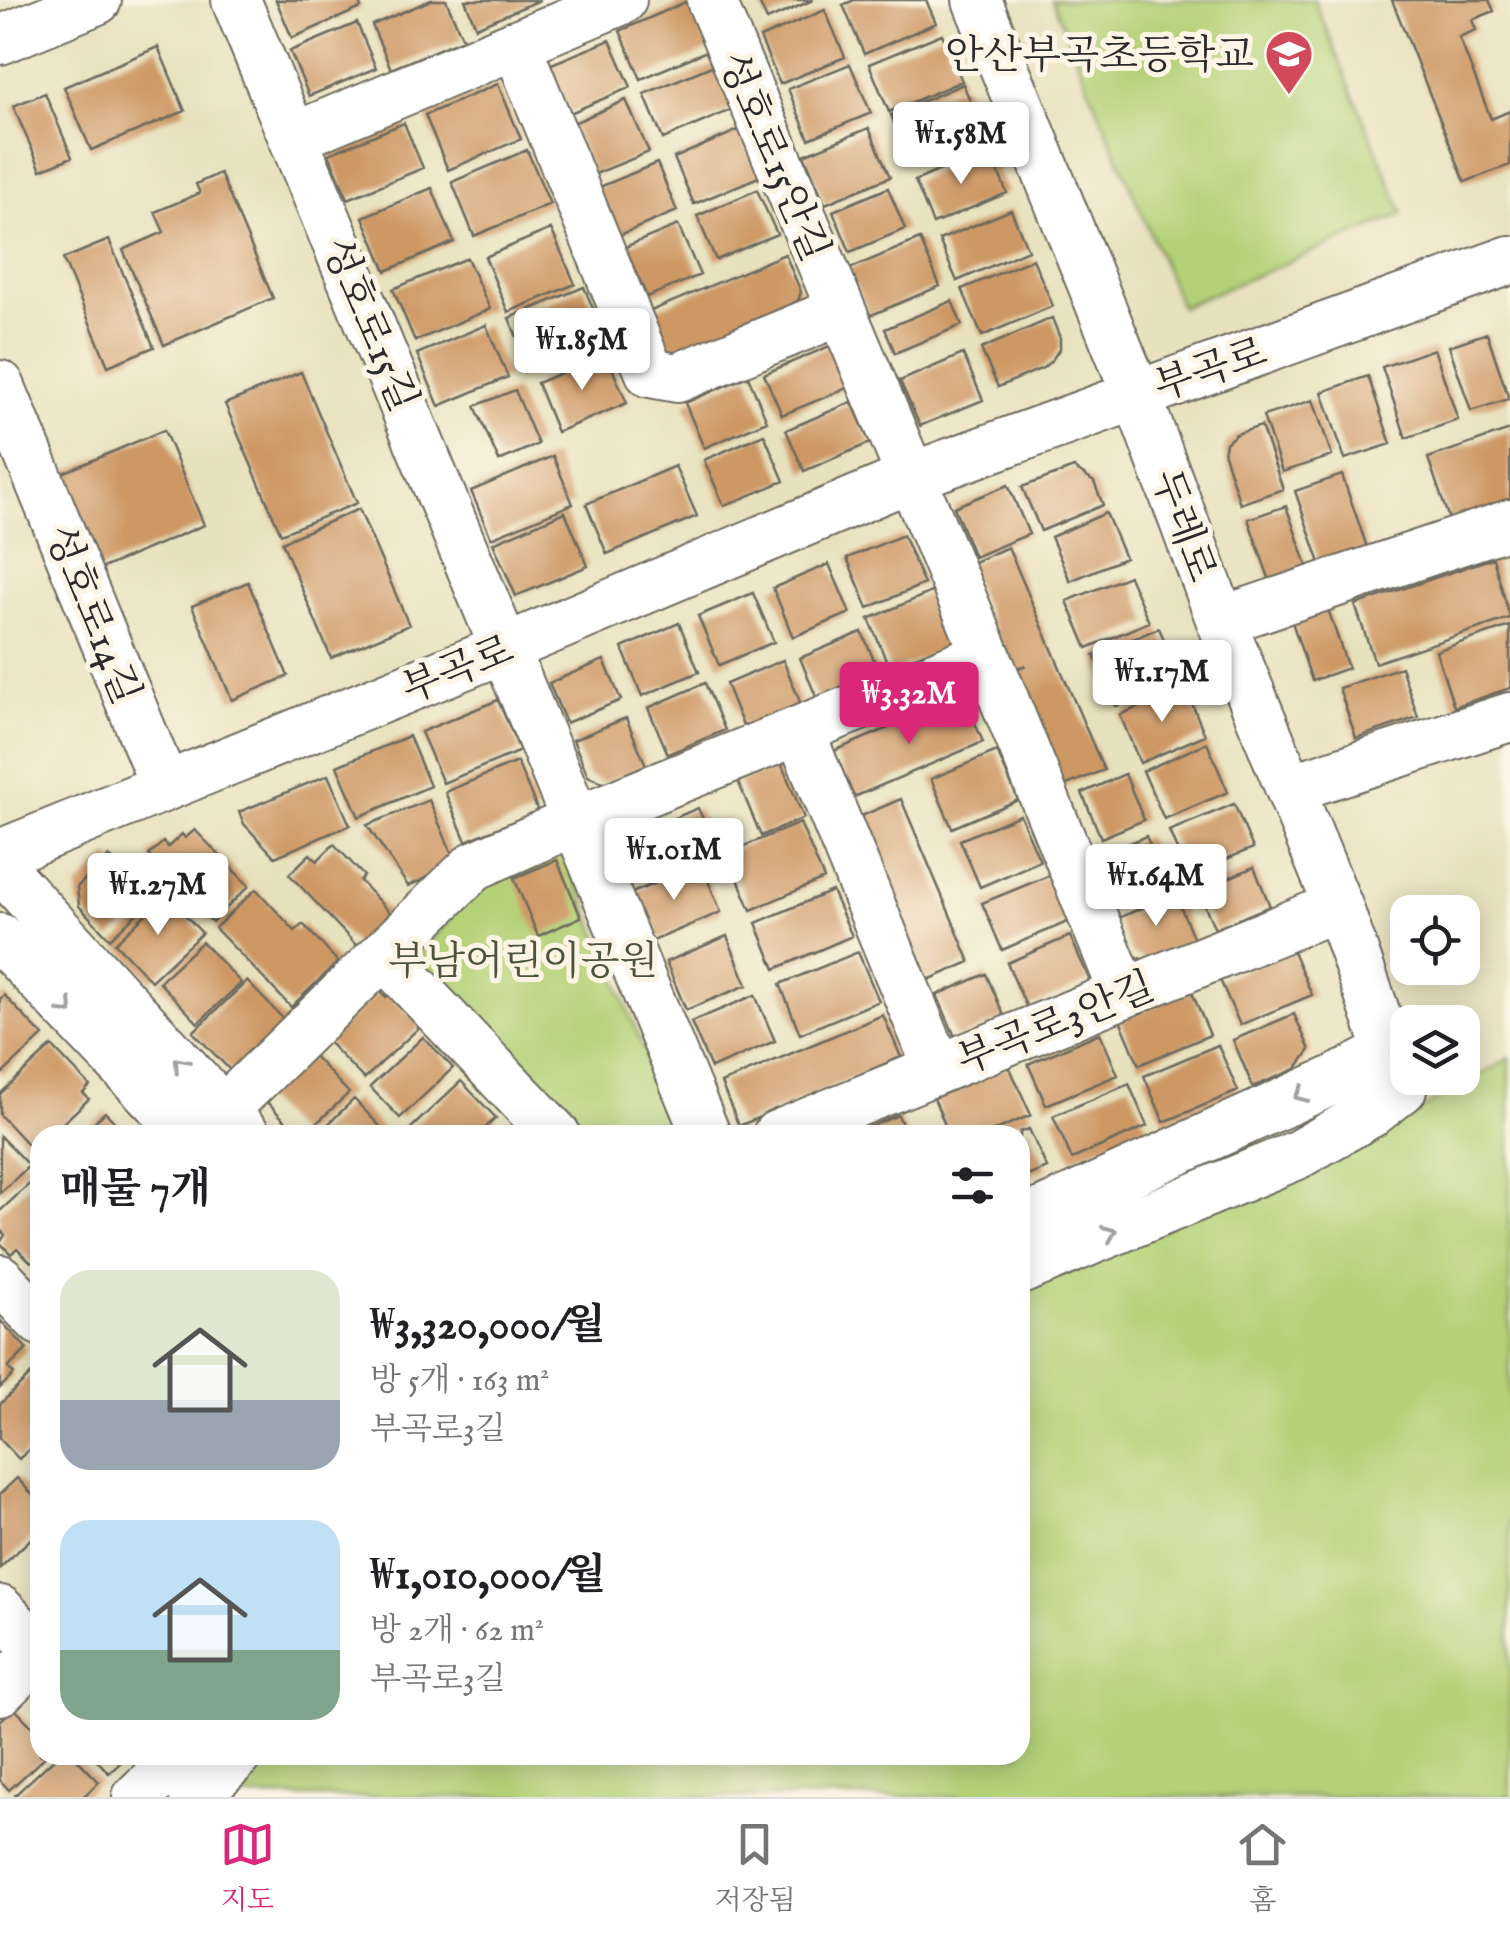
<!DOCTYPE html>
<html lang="ko">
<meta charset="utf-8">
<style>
body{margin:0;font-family:"IM FELL English","Noto Serif KR",serif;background:#f2f2f2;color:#202124;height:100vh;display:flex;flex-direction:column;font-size:38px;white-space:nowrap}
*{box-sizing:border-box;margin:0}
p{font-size:32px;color:#757577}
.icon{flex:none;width:55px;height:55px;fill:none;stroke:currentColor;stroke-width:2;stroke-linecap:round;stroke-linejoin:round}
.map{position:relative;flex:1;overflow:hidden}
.panel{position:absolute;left:30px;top:1125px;width:1000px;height:640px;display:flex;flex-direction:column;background:#fff;border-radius:30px;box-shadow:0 5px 25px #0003}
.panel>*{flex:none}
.controls{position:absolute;left:1390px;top:895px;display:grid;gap:20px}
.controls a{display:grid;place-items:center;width:90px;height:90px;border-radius:20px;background:#fff;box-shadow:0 5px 25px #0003;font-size:50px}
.price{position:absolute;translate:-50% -85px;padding:0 22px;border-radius:10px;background:#fff;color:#222;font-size:32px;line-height:65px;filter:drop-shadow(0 2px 5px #0008)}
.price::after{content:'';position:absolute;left:50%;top:60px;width:30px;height:22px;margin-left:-15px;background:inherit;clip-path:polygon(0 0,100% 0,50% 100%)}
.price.active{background:#db2777;color:#fff}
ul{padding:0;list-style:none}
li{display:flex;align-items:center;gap:30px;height:250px;padding:0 30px}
li span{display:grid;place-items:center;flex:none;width:280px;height:200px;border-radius:30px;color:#555}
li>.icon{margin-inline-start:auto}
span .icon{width:120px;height:120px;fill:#fffc;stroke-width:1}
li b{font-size:42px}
h2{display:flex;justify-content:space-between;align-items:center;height:120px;padding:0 30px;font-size:42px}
.tab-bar{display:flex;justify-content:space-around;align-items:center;height:140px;border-top:2px solid #e0e0e0;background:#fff;font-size:28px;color:#757577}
.tab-bar a{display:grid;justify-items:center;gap:5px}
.tab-bar .active{color:#db2777}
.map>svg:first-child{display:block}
.green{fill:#b4d177;stroke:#707e51;stroke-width:2.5}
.building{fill:#ce9865}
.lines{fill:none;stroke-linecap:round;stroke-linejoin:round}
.minor-casing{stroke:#6d6b5e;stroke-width:52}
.minor{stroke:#fff;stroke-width:48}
.oneway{stroke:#a0a0a0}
.labels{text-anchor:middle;stroke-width:10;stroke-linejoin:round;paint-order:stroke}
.poi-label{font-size:40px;fill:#2b2b2b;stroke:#fcf5e5;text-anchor:end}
.street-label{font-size:40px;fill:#2b2b2b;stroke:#fcf5e5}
.park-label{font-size:40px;fill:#4d543e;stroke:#fcf5e5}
</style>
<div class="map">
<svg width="1510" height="1797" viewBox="0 0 1510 1797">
<rect width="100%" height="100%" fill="#fcf5e5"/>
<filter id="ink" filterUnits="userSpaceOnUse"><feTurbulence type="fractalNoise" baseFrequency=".01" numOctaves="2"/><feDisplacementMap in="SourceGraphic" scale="20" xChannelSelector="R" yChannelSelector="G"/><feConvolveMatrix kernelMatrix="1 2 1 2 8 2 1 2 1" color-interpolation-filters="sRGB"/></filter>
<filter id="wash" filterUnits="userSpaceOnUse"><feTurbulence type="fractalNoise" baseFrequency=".0048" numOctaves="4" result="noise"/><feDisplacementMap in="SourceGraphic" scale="40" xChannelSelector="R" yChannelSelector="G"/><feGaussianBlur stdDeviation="2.25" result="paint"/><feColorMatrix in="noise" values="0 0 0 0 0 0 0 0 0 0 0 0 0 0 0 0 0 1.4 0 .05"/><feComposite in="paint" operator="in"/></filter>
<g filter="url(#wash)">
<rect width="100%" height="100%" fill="#e8e1bd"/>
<path class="green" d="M1052,0h262l89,214 -222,93z
M550,846l15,6 113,283h-101l-163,-172 65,-82z
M1510,1058v739h-1278l44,-42h744v-465l400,-180z"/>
<g id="blocks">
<path class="building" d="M276,0h82l3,8 -69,30z
M431,0h15l17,39 -72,30 -19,-44z
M465,0h75l-64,27z
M758,0h55l-46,20z
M854,0h72l10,23 -72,31 -21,-49z
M1392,0h97l5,11 -22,9 4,10 -17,7 32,82 19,-8v54l-45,17z
M688,1l21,49 -68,29 -21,-48z
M825,10l20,47 -65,27 -20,-46z
M357,23l19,45 -67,28 -19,-45z
M942,34l20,47 -73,31 -20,-48z
M610,40l21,47 -61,26 -21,-48z
M158,47l27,64 -94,39 -27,-63z
M850,64l21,49 -62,26 -21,-50z
M714,65l19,44 -70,30 -19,-45z
M498,84l23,55 -73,31 -23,-55z
M963,84l21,49 -73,30 -20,-48z
M45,93l27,64 -31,13 -28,-64z
M626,100l23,52 -56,23 -22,-51z
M404,123l19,45 -75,31 -19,-45z
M869,128l21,49 -65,27 -21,-49z
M741,129l20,47 -67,28 -20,-46z
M989,149l18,44 -74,31 -18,-43z
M527,150l23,54 -76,32 -22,-54z
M657,163l20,48 -62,26 -20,-48z
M220,173l53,125 -109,47 -41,-95 41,-18 -9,-20 45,-19 -4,-9z
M432,188l22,54 -68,29 -23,-54z
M888,188l17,41 -55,23 -17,-41z
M757,190l20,44 -61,26 -19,-44z
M1011,210l17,40 -71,31 -18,-41z
M678,225l22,50 -53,22 -22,-50z
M551,229l24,55 -67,28 -23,-55z
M920,239l20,47 -71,30 -20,-47z
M109,240l45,107 -46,19 -45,-107z
M785,254l16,38 -3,9 -127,54 -9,-4 -16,-38z
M467,258l23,51 -75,32 -22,-52z
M1033,259l20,47 -71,30 -20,-47z
M584,287l19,45 -75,31 -19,-45z
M952,301l10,24 -67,28 -10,-24z
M1052,318l8,20v10l-8,12 -9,8 -45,19 -17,-38z
M486,325l22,52 -69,29 -22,-52z
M1487,333l22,66 -38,12 -22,-65z
M832,345l18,42 -68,28 -18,-41z
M1434,349l24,71 -52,18 -24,-71z
M606,354l21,49 -70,29 -20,-49z
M963,354l20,46 -63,26 -20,-45z
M301,372l56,131 -76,31 -56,-130z
M748,376l19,45 -63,27 -19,-45z
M1368,376l23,68 -46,15 -23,-67z
M515,390l23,54 -39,17 -24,-55z
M1313,400l19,56 -50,16 -19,-56z
M852,402l18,41 -66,28 -18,-41z
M1261,426l22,63 -43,15 -16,-50 2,-11 10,-9z
M164,430l40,95 -106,45 -40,-95z
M1510,430v76l-59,19 -23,-67z
M764,434l20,47 -60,25 -20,-46z
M553,456l20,48 -82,34 -20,-47z
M675,466l22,50 -90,38 -21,-50z
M1074,468l20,14 9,23 -62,26 -19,-44z
M1342,475l26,75 -47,16 -26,-75z
M1008,485l21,49 -55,23 -20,-50z
M1286,506l22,62 -38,13 -22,-62z
M359,509l50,116 -78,33 -49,-116z
M565,512l23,54 -72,30 -23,-53z
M1106,513l19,45 -55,23 -19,-44z
M903,535l21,49 -56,24 -21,-50z
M1008,547l96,223 -45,18 -50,-116 17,-7 -15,5 -44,-105z
M1493,558l17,60 -135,45 -20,-58z
M829,564l21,49 -57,24 -20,-49z
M1129,576l20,46 -62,26 -20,-47z
M248,582l40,94 -56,24 -40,-94z
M936,590l23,53 -68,29 -22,-53z
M753,593l21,49 -55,23 -21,-49z
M1326,603l22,65 -36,13 -22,-65z
M679,623l20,49 -57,24 -20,-48z
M1510,626v62l-56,19 -18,-56z
M1159,628l22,51 -65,27 -22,-51z
M862,632l20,47 -62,27 -20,-48z
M604,660l17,40 -55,23 -17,-40z
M783,660l20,49 -57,24 -20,-49z
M1401,667l17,50 -62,21 -17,-50z
M705,683l20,47 -57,24 -20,-46z
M1185,687l20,48 -65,28 -20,-48z
M964,696l19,46 -129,55 -20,-46z
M498,700l22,51 -77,32 -22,-51z
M626,718l20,47 -42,18 -16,-7 -15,-36z
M409,736l21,50 -71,31 -22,-51z
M1207,743l21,49 -64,27 -21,-48z
M997,751l21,49 -66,28 -21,-49z
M517,762l21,49 -72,30 -21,-49z
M781,763l23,55 -43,18 -23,-55z
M1125,774l19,46 -43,18 -19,-45z
M328,775l22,50 -75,32 -31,-33 -5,-12z
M901,799l69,163 -49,21 -69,-163z
M429,800l28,65 -49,21 -41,-61z
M1234,804l19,44 -65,27 -19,-44z
M698,808l17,37 -65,28 -16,-38z
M1020,815l20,46 -60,26 -20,-47z
M800,823l24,56 -73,31 -24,-57z
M195,830l54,56 -37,36 -63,-67 14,-13 5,5 14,-13 3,4z
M1146,836l20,46 -57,24 -20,-45z
M334,844l30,32 -4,5 31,33 -34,32 -68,-72 21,-20 7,7z
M109,856l41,45 -40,38 -31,-33 -2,-19z
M557,860l24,57 -43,19 -24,-58z
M701,864l20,48 -73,31 -21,-48z
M1254,867l16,39 -55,23 -17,-38z
M1053,874l19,46 -70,30 -20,-47z
M256,889l39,42 8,-7 35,38 -47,45 -76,-79z
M832,891l20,45 -77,33 -19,-46z
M1175,894l19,45 -49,22 -14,-8 -15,-34z
M166,895l36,38 -51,48 -36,-38z
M727,936l20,49 -61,25 -20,-48z
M1070,936l20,45 -63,27 -20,-45z
M202,942l39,41 -43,40 -39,-41z
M1292,949l20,46 -72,30 -20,-45z
M858,952l21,49 -79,33 -20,-50z
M986,974l19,44 -49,21 -19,-44z
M247,981l40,42 -54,50 -40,-41z
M1191,990l19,45 -71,30 -19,-45z
M380,991l6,6 4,-3 31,32 -57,53 -37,-38z
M4,995l39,41 -43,40v-77z
M755,995l20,46 -64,27 -20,-46z
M1294,1014l16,36 -14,19 -43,18 -20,-47z
M883,1015l18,42 -162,69 -18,-43z
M1100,1033l18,42 -72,30 -18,-41z
M423,1037l30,31 -53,50 -30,-31z
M1218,1045l20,46 -74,31 -20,-46z
M52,1046l38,40 -7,7 6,6 -39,36h-10v6l-4,-4 -8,8 -28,-30v-21z
M312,1054l37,39 -45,42h-5l-35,-36z
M1009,1066l22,49 -47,20h-35l-15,-37z
M461,1081l35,37 -18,17h-62l-6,-6z
M1129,1084l18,42 -75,33 -19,-43z
M354,1099l34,36h-71z
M105,1112l22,23h-46z
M898,1115l9,20h-56z
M1029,1129l18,39 -27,11v-47z
M0,1136l29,30 -29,27z
M40,1174v80l-9,8 -14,-14 -6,6 -11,-11 5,-8 -5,-6v-18z
M0,1320l27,29 -19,19 6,6 -14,14z
M40,1366v73l-21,20 -19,-20v-35z
M17,1478l23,25v27l-40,38v-74z
M14,1708l26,27v20h7l-38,35 -9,-10v-59z
M58,1755h15l26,27 -16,15h-66l-2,-2z
M92,1755h37l-20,18z"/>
</g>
</g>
<g filter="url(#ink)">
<use href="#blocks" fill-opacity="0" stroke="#6d6b5e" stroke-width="2.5"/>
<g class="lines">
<g class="minor-casing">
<path id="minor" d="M236,0l470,1135
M711,0l275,655 138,338
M977,0l159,393 85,228 117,285 64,183 -31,24 -74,42 -277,115
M0,40l97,-40
M516,44l134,329 27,5 163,-67
M294,137l328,-137
M0,385l165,402
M1221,621l289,-97
M800,732l138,337
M1291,788l219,-71
M0,854l506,-206 405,-171 599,-217
M0,867l246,268
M0,938l189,197
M385,956l171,179
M198,1135l276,-269 103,-46 409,-165
M777,1135l561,-229
M1020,1222l314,-142 54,-28
M0,1279l40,42
M0,1610l40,42
M0,1691l40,-39
M137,1797l44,-42
M194,1797l44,-42"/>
</g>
<use href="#minor" class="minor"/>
</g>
<defs><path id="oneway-chevron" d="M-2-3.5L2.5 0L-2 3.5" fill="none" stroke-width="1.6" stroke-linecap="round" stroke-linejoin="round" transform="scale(2.5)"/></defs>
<g class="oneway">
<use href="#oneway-chevron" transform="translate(67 1008) rotate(46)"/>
<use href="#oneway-chevron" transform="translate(180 1064) rotate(-132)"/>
<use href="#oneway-chevron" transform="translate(1301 1095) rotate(156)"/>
<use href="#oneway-chevron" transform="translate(1110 1233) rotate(-23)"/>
</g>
</g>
<defs>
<g id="school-pin" transform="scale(2.5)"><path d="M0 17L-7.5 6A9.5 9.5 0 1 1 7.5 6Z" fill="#d1495b" stroke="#fcf5e5"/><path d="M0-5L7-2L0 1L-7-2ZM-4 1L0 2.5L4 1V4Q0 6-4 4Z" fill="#fff"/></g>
</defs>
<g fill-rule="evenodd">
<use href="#school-pin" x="1289" y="54"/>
</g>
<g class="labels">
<g class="poi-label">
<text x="1254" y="68">안산부곡초등학교</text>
</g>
<g class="street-label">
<text transform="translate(775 156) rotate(67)" y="14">성호로15안길</text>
<text transform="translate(371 324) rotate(67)" y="14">성호로15길</text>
<text transform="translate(1210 368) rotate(-19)" y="14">부곡로</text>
<text transform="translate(1185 525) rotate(70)" y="14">두레로</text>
<text transform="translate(94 614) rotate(68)" y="14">성호로14길</text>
<text transform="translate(457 668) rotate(-22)" y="14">부곡로</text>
<text transform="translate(1055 1022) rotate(-22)" y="14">부곡로3안길</text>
</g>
<g class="park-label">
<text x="523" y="974">부남어린이공원</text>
</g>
</g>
</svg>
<div class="controls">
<a><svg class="icon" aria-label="locate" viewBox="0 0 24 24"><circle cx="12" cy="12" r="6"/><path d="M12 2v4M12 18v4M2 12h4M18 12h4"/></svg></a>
<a><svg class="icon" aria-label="layers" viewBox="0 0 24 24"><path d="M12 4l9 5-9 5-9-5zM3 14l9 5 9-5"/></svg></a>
</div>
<b class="price" style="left:961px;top:187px">₩1.58M</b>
<b class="price" style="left:582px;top:393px">₩1.85M</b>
<b class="price" style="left:1162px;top:725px">₩1.17M</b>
<b class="price active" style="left:909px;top:747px">₩3.32M</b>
<b class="price" style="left:674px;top:903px">₩1.01M</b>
<b class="price" style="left:1156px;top:929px">₩1.64M</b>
<b class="price" style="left:158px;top:938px">₩1.27M</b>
<section class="panel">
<h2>매물 7개<svg class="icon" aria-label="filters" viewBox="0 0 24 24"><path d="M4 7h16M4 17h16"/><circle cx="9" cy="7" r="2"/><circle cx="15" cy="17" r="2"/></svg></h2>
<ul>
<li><span style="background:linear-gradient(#dfe7d0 65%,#9aa5b1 0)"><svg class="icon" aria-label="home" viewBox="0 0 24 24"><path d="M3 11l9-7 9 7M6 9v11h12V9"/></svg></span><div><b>₩3,320,000/월</b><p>방 5개 · 163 m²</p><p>부곡로3길</p></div></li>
<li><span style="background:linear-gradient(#bfe0f5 65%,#7fa58c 0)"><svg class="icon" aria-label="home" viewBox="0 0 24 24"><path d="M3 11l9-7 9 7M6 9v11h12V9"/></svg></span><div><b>₩1,010,000/월</b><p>방 2개 · 62 m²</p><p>부곡로3길</p></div></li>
</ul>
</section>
</div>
<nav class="tab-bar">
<a class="active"><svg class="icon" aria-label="map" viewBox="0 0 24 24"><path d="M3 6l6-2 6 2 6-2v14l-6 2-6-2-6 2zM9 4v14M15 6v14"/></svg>지도</a>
<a><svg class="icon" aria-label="saved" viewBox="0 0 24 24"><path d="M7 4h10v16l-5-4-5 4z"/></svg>저장됨</a>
<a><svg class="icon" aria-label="home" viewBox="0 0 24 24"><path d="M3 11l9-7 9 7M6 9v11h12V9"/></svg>홈</a>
</nav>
